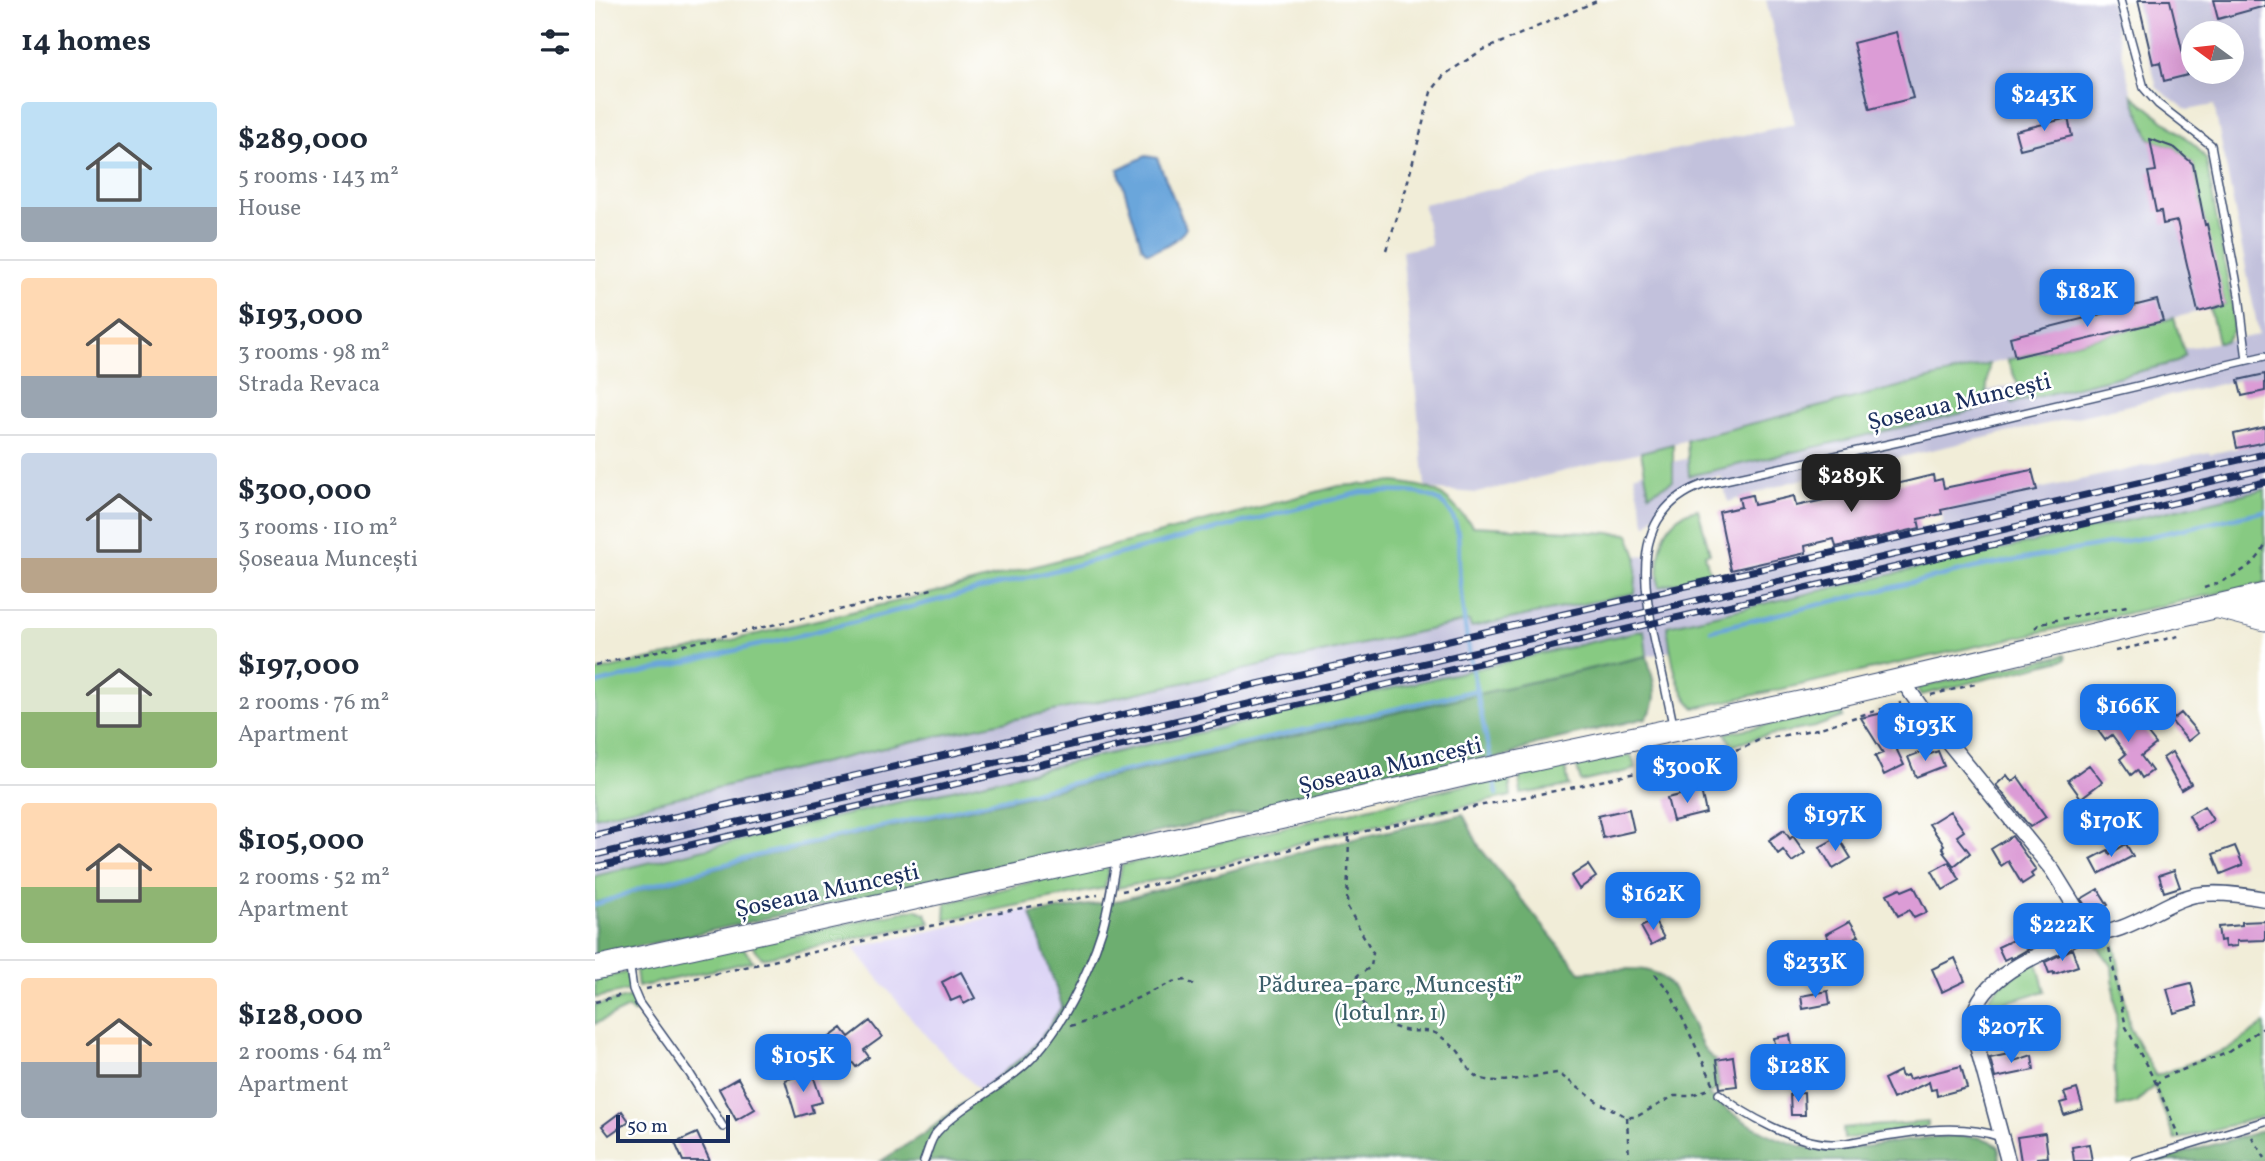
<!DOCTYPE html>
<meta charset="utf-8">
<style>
body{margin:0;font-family:Vollkorn,serif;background:#f6f6f7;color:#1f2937;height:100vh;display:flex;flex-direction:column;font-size:26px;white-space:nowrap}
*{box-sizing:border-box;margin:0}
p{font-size:23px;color:#747a83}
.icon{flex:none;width:38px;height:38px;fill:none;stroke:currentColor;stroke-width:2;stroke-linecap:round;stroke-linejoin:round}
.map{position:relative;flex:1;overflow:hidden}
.panel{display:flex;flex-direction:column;background:#fff;width:595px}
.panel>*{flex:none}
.needle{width:46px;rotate:285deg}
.buttons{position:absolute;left:1586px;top:21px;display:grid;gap:14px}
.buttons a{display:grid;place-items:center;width:63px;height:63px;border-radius:50%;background:#fff;box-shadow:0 7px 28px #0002;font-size:35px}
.scale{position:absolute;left:21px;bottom:18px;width:114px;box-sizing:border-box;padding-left:7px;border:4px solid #1b2f5e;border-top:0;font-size:19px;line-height:24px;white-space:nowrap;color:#1b2f5e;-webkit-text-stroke:5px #fff;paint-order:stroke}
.price{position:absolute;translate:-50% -60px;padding:0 16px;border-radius:14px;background:#1a73e8;color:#fff;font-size:23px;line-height:46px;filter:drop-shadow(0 2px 4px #0008)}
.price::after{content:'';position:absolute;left:50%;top:42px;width:21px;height:16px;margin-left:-10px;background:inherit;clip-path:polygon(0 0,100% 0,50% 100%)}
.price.current{background:#222;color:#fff}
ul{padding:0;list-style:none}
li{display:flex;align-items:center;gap:21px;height:175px;padding:0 21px}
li+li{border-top:2px solid #e0e1e3}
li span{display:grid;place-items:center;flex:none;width:196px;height:140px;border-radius:7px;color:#555}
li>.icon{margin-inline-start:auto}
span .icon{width:84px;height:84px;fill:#fffc;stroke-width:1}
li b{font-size:30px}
h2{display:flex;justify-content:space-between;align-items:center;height:84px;padding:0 21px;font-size:30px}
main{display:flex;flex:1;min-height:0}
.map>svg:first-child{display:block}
.built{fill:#ddd5f6}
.industrial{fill:#c2c1dc;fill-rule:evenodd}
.green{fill:#87ca82;stroke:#517c70;stroke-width:2}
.forest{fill:#6dae70;stroke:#446e67;stroke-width:2}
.water{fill:#6aa6db;stroke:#426a9c;stroke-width:2}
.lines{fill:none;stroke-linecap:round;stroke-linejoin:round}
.stream{stroke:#6aa6db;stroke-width:4.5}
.building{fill:#dc9cd6}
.lane-casing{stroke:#3b4c70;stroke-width:10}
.street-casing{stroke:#3b4c70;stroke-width:17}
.primary-casing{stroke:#3b4c70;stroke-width:25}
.path{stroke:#3b4c70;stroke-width:2.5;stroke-dasharray:5 5;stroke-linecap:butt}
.lane{stroke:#fff;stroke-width:7}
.street{stroke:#fff;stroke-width:14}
.primary{stroke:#fff;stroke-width:23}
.rail-casing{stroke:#1b2f5e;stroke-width:7}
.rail{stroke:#fff;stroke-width:4.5;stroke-dasharray:13;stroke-linecap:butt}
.labels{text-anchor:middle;stroke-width:5;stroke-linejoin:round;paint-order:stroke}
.street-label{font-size:24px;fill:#1b2f5e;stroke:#fff}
.park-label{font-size:24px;fill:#3b5e69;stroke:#fff}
</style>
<main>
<section class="panel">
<h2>14 homes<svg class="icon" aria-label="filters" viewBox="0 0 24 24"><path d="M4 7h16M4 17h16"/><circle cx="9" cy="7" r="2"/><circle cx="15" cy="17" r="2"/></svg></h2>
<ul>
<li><span style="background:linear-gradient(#bfe0f5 75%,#9aa5b1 0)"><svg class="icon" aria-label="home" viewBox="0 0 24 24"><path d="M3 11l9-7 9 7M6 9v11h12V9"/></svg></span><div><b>$289,000</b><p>5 rooms · 143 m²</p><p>House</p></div></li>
<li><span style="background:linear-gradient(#ffd9b3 70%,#9aa5b1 0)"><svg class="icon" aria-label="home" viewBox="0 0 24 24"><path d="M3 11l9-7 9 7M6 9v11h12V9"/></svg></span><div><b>$193,000</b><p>3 rooms · 98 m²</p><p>Strada Revaca</p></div></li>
<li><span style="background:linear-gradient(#c9d6e8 75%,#b9a48a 0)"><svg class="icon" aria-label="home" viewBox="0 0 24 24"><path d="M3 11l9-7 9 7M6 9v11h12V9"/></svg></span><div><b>$300,000</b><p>3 rooms · 110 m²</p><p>Șoseaua Muncești</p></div></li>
<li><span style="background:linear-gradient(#dfe7d0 60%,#8fb573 0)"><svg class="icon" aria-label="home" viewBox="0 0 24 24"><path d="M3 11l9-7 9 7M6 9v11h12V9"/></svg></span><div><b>$197,000</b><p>2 rooms · 76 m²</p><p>Apartment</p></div></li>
<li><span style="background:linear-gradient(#ffd9b3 60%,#8fb573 0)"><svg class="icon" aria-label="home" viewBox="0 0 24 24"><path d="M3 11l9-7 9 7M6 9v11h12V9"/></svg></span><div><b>$105,000</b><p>2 rooms · 52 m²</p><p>Apartment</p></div></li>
<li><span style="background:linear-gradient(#ffd9b3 60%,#9aa5b1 0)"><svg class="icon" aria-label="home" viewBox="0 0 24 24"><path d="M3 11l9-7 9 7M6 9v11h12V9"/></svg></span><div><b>$128,000</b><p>2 rooms · 64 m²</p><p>Apartment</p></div></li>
</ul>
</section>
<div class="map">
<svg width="1670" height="1161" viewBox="0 0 1670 1161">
<rect width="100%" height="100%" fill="#fff"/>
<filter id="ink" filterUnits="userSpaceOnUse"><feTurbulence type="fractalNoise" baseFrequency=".0143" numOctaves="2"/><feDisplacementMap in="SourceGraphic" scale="14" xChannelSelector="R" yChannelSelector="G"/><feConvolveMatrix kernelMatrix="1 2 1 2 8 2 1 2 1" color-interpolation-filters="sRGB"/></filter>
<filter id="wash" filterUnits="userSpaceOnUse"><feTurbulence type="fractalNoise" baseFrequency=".00686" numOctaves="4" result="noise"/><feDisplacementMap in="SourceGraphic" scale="28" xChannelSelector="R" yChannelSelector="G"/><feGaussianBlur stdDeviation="1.57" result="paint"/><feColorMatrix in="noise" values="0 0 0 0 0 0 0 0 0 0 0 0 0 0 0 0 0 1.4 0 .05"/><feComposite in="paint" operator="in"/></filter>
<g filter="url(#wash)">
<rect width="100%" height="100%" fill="#f1edd8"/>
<path class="built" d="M435,909l32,97 -15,23 -18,23 -49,39 -53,-54 -74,-89z"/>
<path class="industrial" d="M1171,0h344l22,95 18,43 25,10 18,16 10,52 22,89 -748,188 -40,-3 -12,-4 -23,-235 29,-6 -8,-41 372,-80z
M1540,0h130v374l-474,108 -63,20 -7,-26 -25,5 -27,17 -23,28 -12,-51 29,-11 484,-109 112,-20 -45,-230 -27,5 -30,-22zM1598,33h38v39h-38z
M1670,442v141l-570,125 -10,-9 -15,-48 -912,206 -163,46v-108l1055,-241 10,33 283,-64 -1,-13 267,-58 1,2z"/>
<path class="green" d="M1537,95l64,51 10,13 27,152v20l-7,10 -8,1 -8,-33 15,-4 -22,-89 -10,-52 -18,-16 -25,-9z
M1579,318l11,37 -8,7 -165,41 -2,-9 11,-3 -14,-31z
M1394,364l-4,44 -296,68 -2,-36z
M1078,444v37l-24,13 -8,-42z
M800,482c47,6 46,10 78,44l156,8 8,23 -2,36 -164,34 -2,-6 -568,123 -306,73v-145l350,-82 394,-104z
M1670,489v94l-570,125c-21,-19 -24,-55 -28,-82z
M1103,509l12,44 -5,1 5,21 -51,12c-2,-32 0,-71 39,-78z
M1049,630l3,26 -889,201 -163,46v-27l236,-58z
M1470,655l1,4 -145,36 -4,-7z
M1246,711l2,6 -28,10 -56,10 -27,9 -7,-13z
M1090,744l3,14 -43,9 -3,-14z
M1036,755l5,14 -55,13 -5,-18z
M970,765l4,21 -48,8 -2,-21z
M914,775l2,21 -193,42 -140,38 -61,12 5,-23z
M514,863l-4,25 -160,32 1,-17z
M321,909l10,5 4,9 -168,35 -11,-14z
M1519,939l16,89 26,48 74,-28 35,-25v93l-90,24 -21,-54 -17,16 -20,5 -4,-59 4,-21 -5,-61 -18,-24 -6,-2z
M147,946l11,15 -115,26 -2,-18z
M1441,959l9,32 -53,15 -3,-8 10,-12z
M32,972l3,18 -35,8v-18z
M37,997l8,13 -7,3 -5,-5 -33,16v-19z
M1333,1122v4l-84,13 -1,-11z"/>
<path class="forest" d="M1052,656c5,22 16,43 -1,62l-110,26 -26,11 -915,201v-53l163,-46z
M868,814l17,34 100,124c21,-1 45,-5 65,-2 27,4 41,39 50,60 5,12 9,23 21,30l4,28 -12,7c32,26 74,51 116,55 40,3 147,-31 175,-3l1,14h-1119l44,-28 104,-81 18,-23 15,-23 -31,-92 90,-14 198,-53z
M1670,1130v31h-110z"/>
<path class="water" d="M551,156l11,2 29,70c-6,11 -27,23 -39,24l-5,-5 -24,-78z"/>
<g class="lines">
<path class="stream" d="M1116,630l272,-64 154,-27 128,-28
M0,684l218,-52 549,-140c24,1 64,-6 83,14 17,18 13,37 14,60 3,66 19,131 32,196
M898,774l4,20
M0,905l47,-17 113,-32 722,-166"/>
</g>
<g id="blocks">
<path class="building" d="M1543,0h32l18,75 -24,6 -4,-19 -7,2z
M1618,0h52v6l-47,13z
M1301,32l17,66 -43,11 -17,-66z
M1473,118l4,18 -52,13 -5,-18z
M1555,139l25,9 18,16 12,61 2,-1 18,81 -27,7 -21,-91 -14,3 -2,-13 -5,1 -8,-40 8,-1z
M1562,300l6,21 -148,36 -5,-20z
M1670,374v17l-23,5 -4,-16z
M1670,427v15l-28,6 -3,-14z
M1298,467l3,17 37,-9 1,6 8,-2 2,9 88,-18 5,20 -96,20 1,4 -24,5 2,9 -84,19 -2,-8 -29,7 1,7 -75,17 -12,-58 22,-5 -2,-9 13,-3 2,10 40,-9 2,10 56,-12 -4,-17z
M1516,712l16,22 13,-10 16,20 -15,12 11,15 -10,7 -5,-8 -6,5 -11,-16 6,-5 -14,-19 -7,5 -11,-15z
M1288,713l8,35 4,-2 9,19 -20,10 -9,-19 8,-3 -22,-35z
M1586,713l17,20 -10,8 -17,-20z
M1329,751l2,5 12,-5 6,15 -28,11 -8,-20z
M1577,752l19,32 -10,6 -18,-32z
M1494,765l13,17 -21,16 -13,-18z
M1412,775l5,7 6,-5 28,40 -16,10 -34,-42z
M1106,790l5,23 -33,8 -6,-23z
M1254,798l6,11 -32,16 -6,-13z
M1609,806l9,14 -16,10 -8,-15z
M1034,809l5,22 -31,7 -5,-22z
M1355,811l14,20 -7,5 13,17 -16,13 -11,-14 2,-1 -3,-4 2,-2 -15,-21z
M1189,830l6,9 3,-3 12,17 -13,9 -9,-12 -5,4 -9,-14z
M1417,836l24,34 -5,4 2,3 -11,7 -14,-23 -7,5 -10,-17z
M1243,837l13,21 -18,11 -13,-22z
M1531,844l7,12 -34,18 -8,-15 17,-9 2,4z
M1640,846l8,19 -22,9 -8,-20z
M1354,862l11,18 -17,10 -11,-19z
M993,865l8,12 -17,12 -8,-13z
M1579,870l6,17 -16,5 -5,-17z
M1319,886l13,26 -13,6 -5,-8 -11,6 -11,-22 13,-6 2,3z
M1034,888l7,9v5l-12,9 -9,-13z
M1503,889l10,16 -17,10 -10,-16z
M1468,917l5,13 -17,8 -5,-12z
M1059,920l10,18 -13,7 -10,-18z
M1255,921l9,15 -4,1 5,9 -21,12 -13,-24z
M1670,921v19l-28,1v5l-12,1 -1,-7 -4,1 -2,-14 24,-2v-3z
M1428,935l7,13 -19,11 -1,-2 -6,3 -6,-13z
M1477,949l6,17 -24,8v-2l-5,1 -4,-11z
M1360,958l10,23 -23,11 -10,-23z
M366,972l14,26 -11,6 -4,-7 -9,4 -9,-19z
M1596,983l6,23 -23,7 -7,-24z
M1233,991l2,13 -27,5 -2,-13z
M275,1021l12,16 -18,13 5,7 -13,10 -4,-5 -34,12 -7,-23 31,-23 7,9z
M1195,1035l3,18 -16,3 -3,-18z
M1418,1053l1,8 18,-6 2,15 -39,8 -5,-20z
M1138,1057l4,29 -17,2 -4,-28z
M1366,1066l6,22 -30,8 -1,-7 -5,1 -2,-8 -36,17 -9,-20 16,-8 2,6 5,-2 2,4z
M217,1072l10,30 -11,3 2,7 -17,5 -11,-37z
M143,1078l17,31 -19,11 -17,-31z
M1482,1089l6,20 -19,6 -4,-12 7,-2 -3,-8z
M1209,1093l1,22h-14l-1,-21z
M27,1111l7,10 -20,14 -7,-9z
M102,1133l13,28h-27l-8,-18z
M1450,1133l3,24 -11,1 1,3h-17l-4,-24z
M1494,1144l3,17h-18l-2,-14z"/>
</g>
</g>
<g filter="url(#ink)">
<use href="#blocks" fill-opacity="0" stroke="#3b4c70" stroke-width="2"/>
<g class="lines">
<g class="lane-casing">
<path id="lane" d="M1525,0l24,88 14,16 53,41 28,150 8,65
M1078,725c-5,-26 -11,-52 -17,-79 -13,-61 -27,-133 46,-161l233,-51 330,-78
M34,962l4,27 6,14 51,71 33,53
M1124,1094c26,22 77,49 112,50 14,1 29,-4 42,-6 43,-7 87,-15 128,-1
M329,1161c4,-9 6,-22 13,-29 25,-28 62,-43 89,-68 34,-32 62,-89 76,-134 7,-23 10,-49 15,-73
M1540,1161l130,-40"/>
</g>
<g class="street-casing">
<path id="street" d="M1307,680l25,36 126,155 37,60
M1413,1161l-36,-133c0,-44 53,-68 88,-83 9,-5 20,-12 30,-14 5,-1 11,2 16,1 5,0 11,-3 15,-4 26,-9 47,-27 74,-33 22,-4 48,0 70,4"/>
</g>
<g class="primary-casing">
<path id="primary" d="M1624,607l46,12
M0,968l688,-151 196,-46 363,-77 423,-99"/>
</g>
<path class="path" d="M791,250l17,-50 28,-108 13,-17 37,-24 118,-51
M1609,588c21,-7 53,-20 61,-43
M1440,628l6,-5 86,-17
M1520,651l68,-16
M0,665l337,-76
M1336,695l48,-12
M754,837l-2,69 26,47 -2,14 -13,8c-4,31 23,52 52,56 9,1 19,-2 27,3 6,4 15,11 21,17 8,10 10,24 24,28 19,6 56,-4 76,-6l40,29 29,15h9l38,-21h15l20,-7
M527,891l55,-11 136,-37 145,-33 117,-23 168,-39 16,-8 58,-11 84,-26
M1514,948l17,79 31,58 22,52
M1060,974l15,18 44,93
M51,989l330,-73 122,-21
M0,1002l27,-7
M475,1026l12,-3 91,-41 13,-2 8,5
M1562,1085l4,-7 66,-25 38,-27
M1032,1117l2,44
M1657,1137l13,21"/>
<use href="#lane" class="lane"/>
<use href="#street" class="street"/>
<use href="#primary" class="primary"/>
<g class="rail-casing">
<path id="rail" d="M0,835l1670,-381
M0,855l1670,-386
M0,867l1670,-385"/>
</g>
<use href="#rail" class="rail"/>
</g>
</g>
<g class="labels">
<g class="street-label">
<text transform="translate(1364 401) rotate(-13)" y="8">Șoseaua Muncești</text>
<text transform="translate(795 765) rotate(-13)" y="8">Șoseaua Muncești</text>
<text transform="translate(232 890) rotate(-12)" y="8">Șoseaua Muncești</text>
</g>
<g class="park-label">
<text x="795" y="992">Pădurea-parc „Muncești”<tspan x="795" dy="28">(lotul nr. 1)</tspan></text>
</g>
</g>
</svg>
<div class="buttons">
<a><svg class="needle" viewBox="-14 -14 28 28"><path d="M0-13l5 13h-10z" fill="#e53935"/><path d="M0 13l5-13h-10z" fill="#747a83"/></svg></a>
</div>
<div class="scale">50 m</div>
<b class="price" style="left:1449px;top:133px">$243K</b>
<b class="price" style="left:1492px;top:329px">$182K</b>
<b class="price current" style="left:1256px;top:514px">$289K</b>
<b class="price" style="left:1533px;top:744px">$166K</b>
<b class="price" style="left:1330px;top:763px">$193K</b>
<b class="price" style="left:1092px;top:805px">$300K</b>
<b class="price" style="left:1240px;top:853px">$197K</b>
<b class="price" style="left:1516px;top:859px">$170K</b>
<b class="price" style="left:1058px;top:932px">$162K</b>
<b class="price" style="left:1467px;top:963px">$222K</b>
<b class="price" style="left:1220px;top:1000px">$233K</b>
<b class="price" style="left:1416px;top:1065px">$207K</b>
<b class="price" style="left:208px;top:1094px">$105K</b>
<b class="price" style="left:1203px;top:1104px">$128K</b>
</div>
</main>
